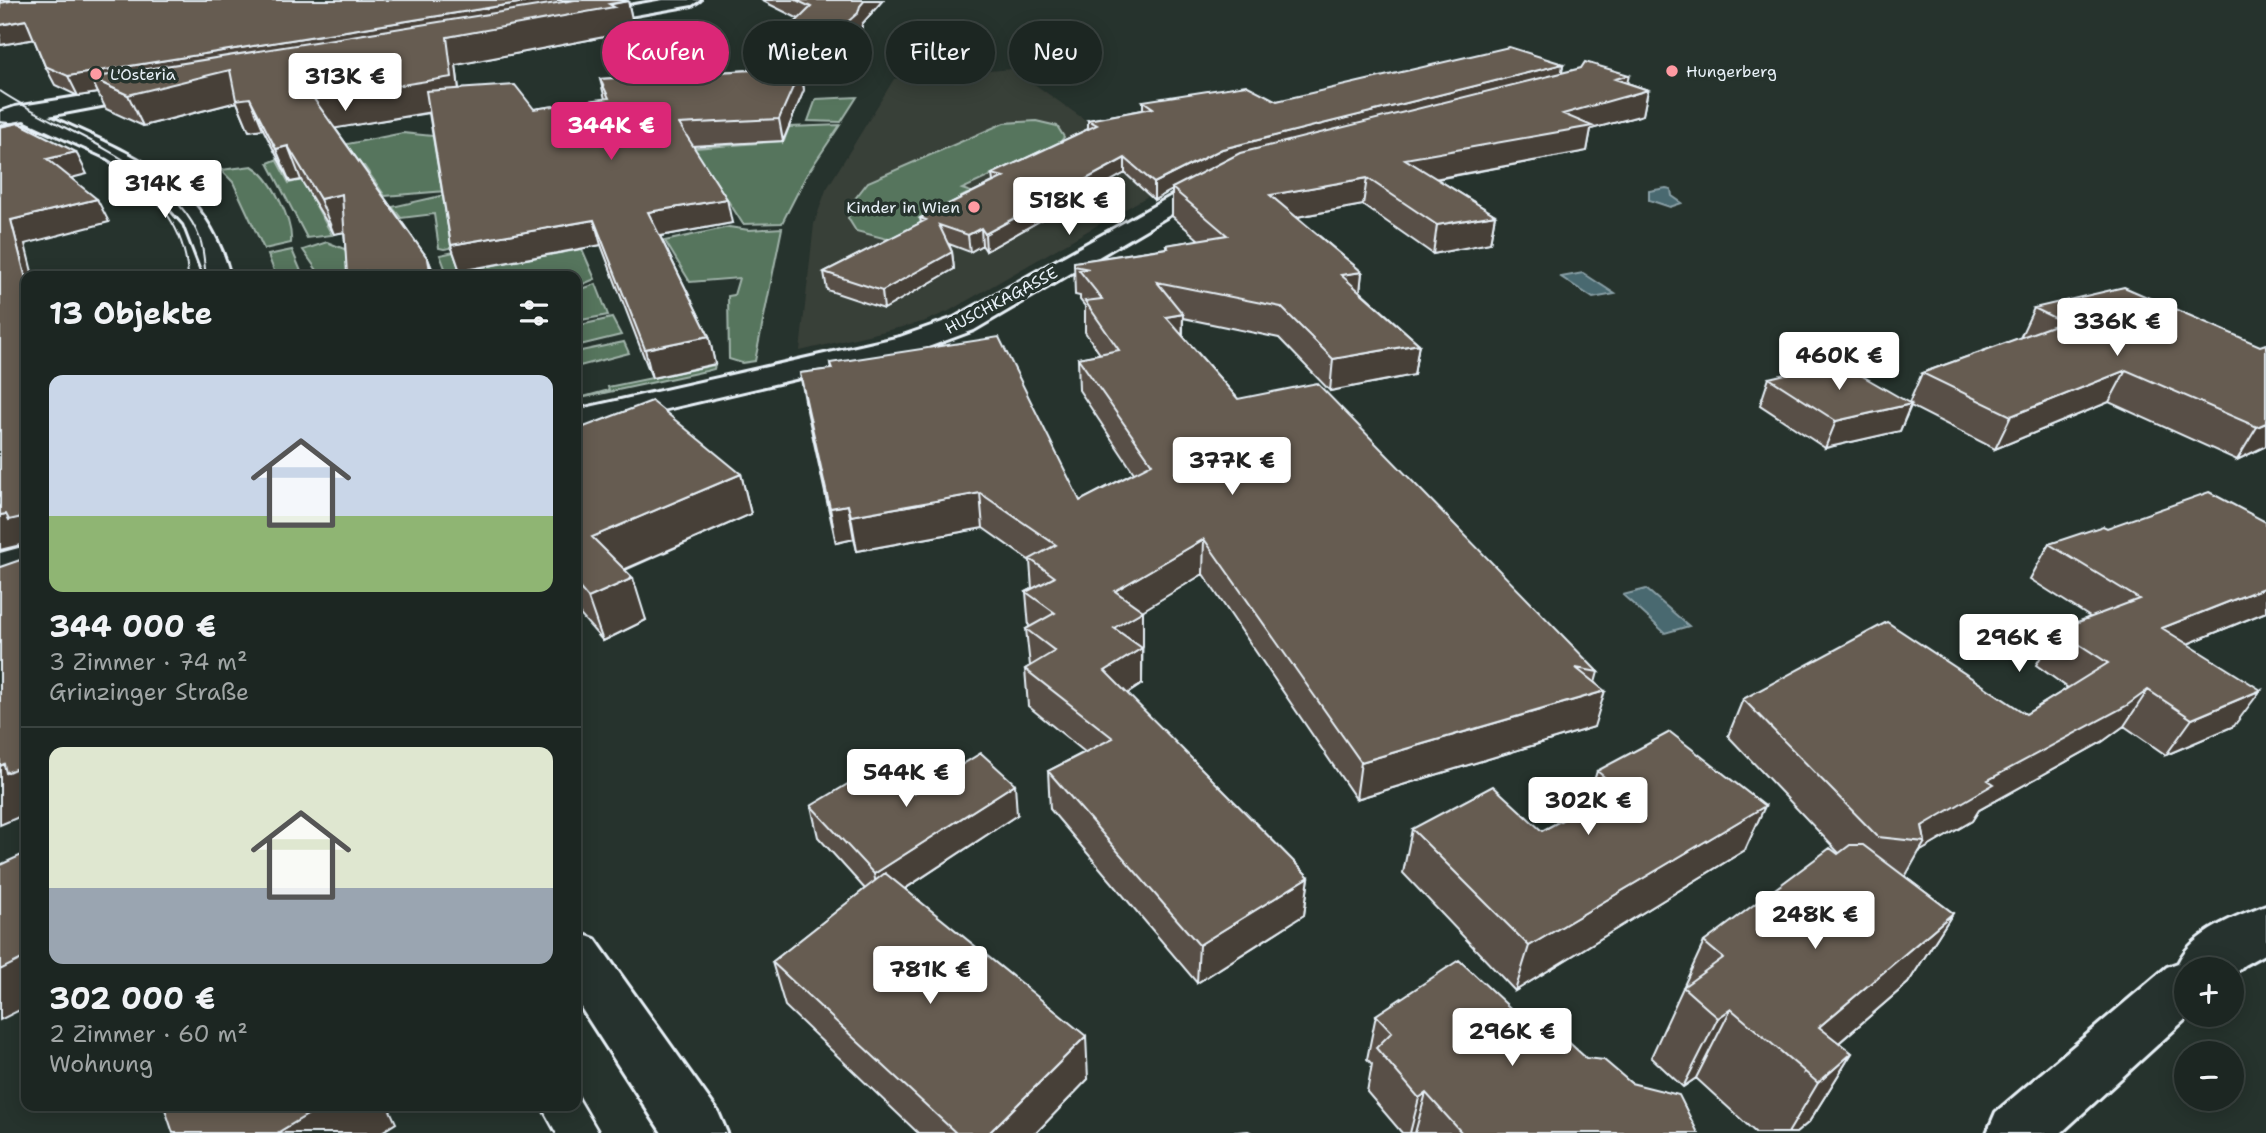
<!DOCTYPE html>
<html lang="de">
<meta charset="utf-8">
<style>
body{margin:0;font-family:"Shantell Sans",sans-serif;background:#29322f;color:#f1f3f6;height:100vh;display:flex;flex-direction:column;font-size:26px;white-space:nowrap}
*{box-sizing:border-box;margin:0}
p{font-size:23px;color:#a0a5a5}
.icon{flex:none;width:38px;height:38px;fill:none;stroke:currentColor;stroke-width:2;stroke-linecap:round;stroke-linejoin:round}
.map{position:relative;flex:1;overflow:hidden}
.sheet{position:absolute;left:21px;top:271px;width:560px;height:840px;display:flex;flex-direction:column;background:#1c2622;border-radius:14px;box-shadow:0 4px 18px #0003,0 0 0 2px #3a4340}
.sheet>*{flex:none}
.hud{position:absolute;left:602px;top:21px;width:665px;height:63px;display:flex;gap:14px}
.fabs{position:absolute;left:2174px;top:957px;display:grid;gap:14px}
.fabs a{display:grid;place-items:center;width:70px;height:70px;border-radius:50%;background:#1c2622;box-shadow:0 4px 18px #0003,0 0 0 2px #3a4340;font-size:35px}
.price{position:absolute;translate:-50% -60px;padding:0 16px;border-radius:7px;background:#fff;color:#222;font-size:23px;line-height:46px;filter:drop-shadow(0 2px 4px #0008)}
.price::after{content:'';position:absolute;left:50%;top:42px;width:21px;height:16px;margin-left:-10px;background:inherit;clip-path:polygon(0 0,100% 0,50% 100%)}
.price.selected{background:#db2777;color:#fff}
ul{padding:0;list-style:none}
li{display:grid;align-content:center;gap:14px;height:371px;padding:0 28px}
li+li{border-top:2px solid #3a4340}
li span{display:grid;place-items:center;height:217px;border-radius:14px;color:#555}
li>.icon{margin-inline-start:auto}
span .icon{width:126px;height:126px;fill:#fffc;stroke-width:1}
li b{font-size:30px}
h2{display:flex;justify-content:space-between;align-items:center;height:84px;padding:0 28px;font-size:30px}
.tag{padding:0 24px;border-radius:32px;background:#1c2622;box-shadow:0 4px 18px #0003,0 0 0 2px #3a4340;font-size:24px;line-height:63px}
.tag.selected{background:#db2777;color:#fff}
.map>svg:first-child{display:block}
.built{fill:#393f38}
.green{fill:#57755d;stroke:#a0b3aa;stroke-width:2}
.water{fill:#49696f;stroke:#899fa6;stroke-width:2}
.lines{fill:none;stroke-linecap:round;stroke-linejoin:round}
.minor-casing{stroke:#e8f1f8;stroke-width:6}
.minor{fill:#26332d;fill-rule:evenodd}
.tram-far1{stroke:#e8f1f8;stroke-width:2}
.tram{stroke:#e8f1f8;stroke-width:2.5}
.wall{fill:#584f46;stroke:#e8f1f8;stroke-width:2}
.shaded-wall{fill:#474039;stroke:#e8f1f8;stroke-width:2}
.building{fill:#665c51;stroke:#e8f1f8;stroke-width:2}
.poi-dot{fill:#ff9aa2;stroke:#26332d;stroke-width:2.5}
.labels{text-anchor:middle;stroke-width:7;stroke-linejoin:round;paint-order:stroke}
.far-poi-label{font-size:16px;fill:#e8f1f8;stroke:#26332d;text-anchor:start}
.far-street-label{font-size:16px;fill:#e8f1f8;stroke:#26332d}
</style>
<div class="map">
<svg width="2266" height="1133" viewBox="0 0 2266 1133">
<rect width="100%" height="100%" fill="#26332d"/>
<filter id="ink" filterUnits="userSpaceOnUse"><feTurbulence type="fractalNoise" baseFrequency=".0143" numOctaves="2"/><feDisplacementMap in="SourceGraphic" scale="14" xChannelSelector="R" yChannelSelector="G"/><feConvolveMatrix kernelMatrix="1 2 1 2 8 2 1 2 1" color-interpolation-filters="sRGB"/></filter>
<g filter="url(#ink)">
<path class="built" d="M1013,69l89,63 58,57 -211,122 -26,11 -123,29 14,-127 12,-34 68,-111z"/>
<path class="green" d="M857,97l-16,25 -33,-1 8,-22z
M1036,121l21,5 7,11 -5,7 -97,45 9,3 -10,5 19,6 -26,14 -67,22 -31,-8 -8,-13 6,-18 14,-18 136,-59z
M840,125l-34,51 -24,47 -39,1 -36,-56 -51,-17 128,-10 5,-14z
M403,133l70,7 -27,51 -61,5 -21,-30 -7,-1 -20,-19z
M329,151l-52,10 12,22 13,-3 30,55 -25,3 -39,-75 17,-7z
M252,166c20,11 41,55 39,77l-27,6 -31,-67 -12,-12z
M445,195l149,28 -150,26 -5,-1 -5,-34 -33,4 -9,-11z
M729,227l20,3 33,-2 -27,133 -13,2 -13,-4 -1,-63 6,-1 5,-17 -49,4 -25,-41z
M327,242l32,13 1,21h-39l-18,-26z
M483,246l6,20 93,-17 13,30 -19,8v-11h-128l-8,-21z
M292,250l11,26h-27l-8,-21z
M596,284l12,31 -32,6v-30z
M612,318l9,17 -45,11v-20z
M624,342l5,11 -53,14v-15z
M715,365l-1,4 -8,2 -130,28 33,-9 -1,-3z"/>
<path class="water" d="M1666,188l5,1 1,7 10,7 -12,4 -21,-7v-9z
M1583,273l32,21 -22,4 -32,-21z
M1646,589l43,37 -24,7 -42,-38z"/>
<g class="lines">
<g class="minor-casing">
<path id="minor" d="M663,0h37l-8,5 -114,20 -9,-5 9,-5z
M153,85l7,2 3,4 -3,4 -112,21c84,39 156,62 182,160h-26l-20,-52 -35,-39 -42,-27 -83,-38 -24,4v-12l15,-5z
M1218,170l8,2 4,5 -4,5 -252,148 -54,20 -344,80v-20l324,-73 54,-19z
M26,546v24l-26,7v-24z
M2266,905v48l-22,12 -13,12v-7h-45v45h4l-129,118h-74l9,-21 171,-145 11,-4c15,-31 58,-47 88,-58z
M576,932l19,7 123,173 9,21h-65l-86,-133z"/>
</g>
<use href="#minor" class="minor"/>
<path class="tram-far1" d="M0,91c60,41 173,75 200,148 4,11 4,25 6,37
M0,122l27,3 23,10
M110,164c43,25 75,60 78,112"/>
<path class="tram" d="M576,1092l24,41
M540,1106l15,27"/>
</g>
<path class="wall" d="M0,0l628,1 6,27 -15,2 1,4 -164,31 3,24 75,20 71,-10 -5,-20 150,-9v-3l49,-48 -38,-19h122l-21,24 -1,8 -58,52 1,6 -21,51 -90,5 39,77 -72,13 49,100 6,28 -63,14 -51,-133 -141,26 -9,-26 -22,-132 -94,15 93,131 7,17h-87l-4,-44 -10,2 -33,-54 -11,2 -27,-53 -14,2 -12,-29 -94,24 -37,-17 -8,-16 -20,3 -23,-11 -10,-19 -11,-27 -34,6z
M1563,64l-1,9 65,10 21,7 -5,25 -52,14 -4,22 -150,28 58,36 -5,28 -57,11 -70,-49 -66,12 65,55 -2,19 59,53 -5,31 -84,16 -51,-53 -96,-20v18l55,63 360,273 -3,11 -1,44 -238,72 -153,-225 -60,36 -1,74 -15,10 182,183 -5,38 -107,68 -147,-174 -2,-38 37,-19 -57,-46 -3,-37 5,-3 -4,-37 3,-1 -3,-36 6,-3 -2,-28 -47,-33 -126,23 -3,-12 -18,4 -30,-137 -6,-33 31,-4 -1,-6 250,138 54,-28 -55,-83 -1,-32 22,-4 -15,-22v-26l-5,-6v-4l-5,-1 -1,-33 92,-14v-3l33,-5 -27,-24v-26l-18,10 -29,-27 -139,78 -4,-6 -12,7 -21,-8 3,8 2,17 -70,40 -57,-19 -3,-18 97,-49 -1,-5 73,-36 -1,-8 96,-45v-9l55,-10v-9h134z
M2034,308l226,38 6,100 -29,14 -128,-58 -114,47 -84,-43 -11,25 -75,17 -65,-43 9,-27 140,25 13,-30 98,-35z
M576,430l165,44 10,40 -126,56 21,50 -43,21 -27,-31z
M2266,522v90l-79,32 47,82 -68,29 -42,-29 -22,16 -123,68 -7,11 -53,31 -14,25 48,36 -45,70 -69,60 13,10 -43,69 -13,11h-40l-60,-55 -13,9 -32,-30 53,-115 135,-89 -111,-117 15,-37 283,15 42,-26 -32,-23 21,-35 33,-13 -60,-38 19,-35 58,-16z
M1597,771l148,79 -230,141 -112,-118 9,-44 130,2 44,-24z
M914,794l103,21 -112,74 183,190 -52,54h-118l-133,-127 -13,-44 93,-73 -47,-52 -7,-31z
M1376,1015l161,18 94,50 67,50h-296l-35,-41 5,-28 -5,-5z"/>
<path class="shaded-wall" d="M0,0h36l-36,7z
M537,0h64l-371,70 20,28 13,31 -14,2 -12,-29 -94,24 -15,-31 -37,-17 7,15 -20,3 -10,-20z
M865,0h18l-21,24 -1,8 -58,52 1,6 -21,51 -4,-22 14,-50z
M628,1l6,27 -15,2 1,4 -164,31 5,42 -135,23 -12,-31 133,-62z
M26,20l10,19 -36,6v-20z
M1563,64l-2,14 -389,110v2l-18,10v-17l68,-34z
M1629,75l-5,22 24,-7 -5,25 -52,14 -4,22 -186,34 4,-26 158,-45 52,-35z
M288,146l13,34 -11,2 -14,-33z
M76,152l11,22 -28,7 -12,-22z
M1125,158v15l-139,78 -1,-17z
M1367,178l-4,27 -94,17 1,-27z
M342,194l14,36 -22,4 -14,-35z
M97,199l12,23 -84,22 8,32h-7v3l-15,-59z
M727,199l5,24 -77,14 -7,-25z
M1495,215l-5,28 -57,11 4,-29z
M594,220l7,25 -141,26 -9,-26z
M981,228l1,17 -12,7 -2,-17z
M952,252l2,17 -70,40 -2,-18z
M428,259l7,17h-4z
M365,271l2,5h-19l-1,-2z
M1362,272l-3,30 -18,-27z
M1183,314l-1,31 -16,-28z
M709,336l6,28 -63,14 -7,-29z
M1419,344l-5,31 -84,16 3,-32z
M2126,370l-17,32 -114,47 16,-33z
M1911,404l-11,27 -75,17 11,-27z
M2266,423v23l-29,14 20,-33z
M741,474l10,40 -146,64 -13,-41z
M980,493l3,35 -126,23 -6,-35z
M848,505l6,34 -18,4 -6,-35z
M6,514l20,2v30l-1,-2 -25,6v-35z
M1204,539l-1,35 -79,48 19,-11v36l-28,17v-73z
M633,578l13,42 -43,21 -15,-43z
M2266,587v25l-128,52 24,-36z
M1142,648v36l-37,24v-37z
M2148,690l-24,36 -22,16 -123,68 -7,11 -53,31 6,-10 -3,-16 66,-46z
M2261,690l-27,36 -68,29 26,-36z
M1605,691l-11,36 -238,72 5,-37z
M4,764h22v50l-26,11v-59z
M1015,784l2,31 -137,90 -6,-31z
M1765,806l-20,44 -230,141 14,-45z
M1309,877l-5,38 -107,68 2,-38z
M1953,913l-45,70 -103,89 14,-45z
M26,957v50l-26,13v-59z
M1731,1009l-35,69 -13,9 35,-69z
M1086,1036l2,43 -52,54h-47z
M1852,1053l-43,69 -13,11h-8l30,-50z
M1426,1093l-11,40h-5l9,-35z
M322,1106h66l8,17 -16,10h-103z"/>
<path class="building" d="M15,0h522l-469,76 -23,-10 -19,-46 -26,5v-22z
M575,0h51l2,1 -19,3 5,3 -167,30 5,40 -138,22 114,160 3,17h-66v-5l-18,3 -5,-80 -22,5 -32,-53 -12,3 -26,-51 -14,2 -6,-30 -102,25 -37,-17z
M796,0h69l-5,6 -2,7 -65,56h8l-22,50 -100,5 48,75 -79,13 61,124 -64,13 -51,-129 -143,25 -25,-154 89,-6 19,24 75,-11 -9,-19 152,-9 -2,-3 61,-60z
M1509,47l54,17 -341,85 -68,34 -29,-25 -140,76 -4,-6 -13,7 -29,-10 13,27 -70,39 -58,-19 102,-52 -6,-2 84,-41 -12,-3 105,-49 -9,-5 65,-12 -10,-7 103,-16 31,16z
M1585,62l44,13 -14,4 33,11 -85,24 29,12 -187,33 90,56 -58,10 -70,-47 -97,17 92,77 -21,3 78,69 -86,15 -52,-52 -124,-25 26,32 -17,3 72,82 79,-16 281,289 -22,-4 29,23 -244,71 -157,-223 -89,52 28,20 -29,17 28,20 -37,23 204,206 -110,68 -151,-174 65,-33 -88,-69 30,-18 -29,-22 29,-16 -29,-21 29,-15 -25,-18 26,-14 -76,-52 -129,23 -3,-11 -18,3 -30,-135 32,-4 -2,-6 169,-26 81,164 72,-37 -74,-106 41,-8 -34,-49 17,-2 -23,-29 10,-1 -15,-3v-4l94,-14 -2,-3 61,-10 -55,-47 68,-35 341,-85z
M19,123l57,29 -29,7 50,40 -86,21 15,59v237l-17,4 -3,-6 -6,1v-388z
M2124,287l136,59 6,-2v79l-9,4 -131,-57 -115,46 -89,-43 141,-51 -29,-14z
M1838,362l73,42 -75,17 -67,-43z
M652,401l89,73 -149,63 41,41 -45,20 -12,-14v-154z
M2209,492l57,30v65l-104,41 99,62 -69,29 -44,-29 -22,16 -138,74 6,4 -72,42 3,16 -47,-5 -135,-138 144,-77 139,92 82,-51 -51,-33 82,-31 -90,-55 54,-18 4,2z
M26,558v206l-20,9 -2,-9 -4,2v-199z
M1670,732l95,74 -236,140 -117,-117 81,-43 49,45 77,-42 -22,-18z
M981,753l34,31 -141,90 -63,-68 72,-43 31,31z
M1850,845h13l90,68 -134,114 33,26 -34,30 -87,-74 -13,9 -35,-31 40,-29 -19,-16 126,-94 8,6z
M26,853v104l-26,13v-105z
M885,873l201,163 -97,97h-33l-184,-171z
M1459,960l78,73 12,-9 37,34 18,2 27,23 48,12 19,38h-236l-36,-40 -7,5 -43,-50 16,-16 -16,-17z
M164,1106h158l-45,27h-104z
M1248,1131l4,2h-26z"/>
</g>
<g class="poi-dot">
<circle cx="1672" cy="71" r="7"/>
<circle cx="96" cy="74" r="7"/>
<circle cx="974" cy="207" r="7"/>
</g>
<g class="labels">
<g class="far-poi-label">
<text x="1686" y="77">Hungerberg</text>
<text x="110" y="80">L'Osteria</text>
<text x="960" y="213" text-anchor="end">Kinder in Wien</text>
</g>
<g class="far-street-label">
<text transform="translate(1001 300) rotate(-28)" y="6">HUSCHKAGASSE</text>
</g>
</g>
</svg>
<div class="fabs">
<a>+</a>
<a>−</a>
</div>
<b class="price" style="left:345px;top:113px">313K €</b>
<b class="price selected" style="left:611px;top:162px">344K €</b>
<b class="price" style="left:165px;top:220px">314K €</b>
<b class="price" style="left:1069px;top:237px">518K €</b>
<b class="price" style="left:2117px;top:358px">336K €</b>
<b class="price" style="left:1839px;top:392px">460K €</b>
<b class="price" style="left:1232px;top:497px">377K €</b>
<b class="price" style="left:2019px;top:674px">296K €</b>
<b class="price" style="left:906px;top:809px">544K €</b>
<b class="price" style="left:1588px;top:837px">302K €</b>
<b class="price" style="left:1815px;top:951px">248K €</b>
<b class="price" style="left:930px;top:1006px">781K €</b>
<b class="price" style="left:1512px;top:1068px">296K €</b>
<div class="hud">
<a class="tag selected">Kaufen</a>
<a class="tag">Mieten</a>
<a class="tag">Filter</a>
<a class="tag">Neu</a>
</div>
<section class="sheet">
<h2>13 Objekte<svg class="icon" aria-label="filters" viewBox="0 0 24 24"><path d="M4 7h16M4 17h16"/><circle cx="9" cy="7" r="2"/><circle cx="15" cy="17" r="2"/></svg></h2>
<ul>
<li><span style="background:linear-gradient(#c9d6e8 65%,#8fb573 0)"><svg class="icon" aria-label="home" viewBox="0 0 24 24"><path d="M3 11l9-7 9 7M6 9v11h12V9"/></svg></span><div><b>344 000 €</b><p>3 Zimmer · 74 m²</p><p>Grinzinger Straße</p></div></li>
<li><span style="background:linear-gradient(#dfe7d0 65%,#9aa5b1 0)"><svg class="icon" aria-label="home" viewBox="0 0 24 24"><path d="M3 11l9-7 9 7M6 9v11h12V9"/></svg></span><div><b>302 000 €</b><p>2 Zimmer · 60 m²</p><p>Wohnung</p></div></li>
</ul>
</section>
</div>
